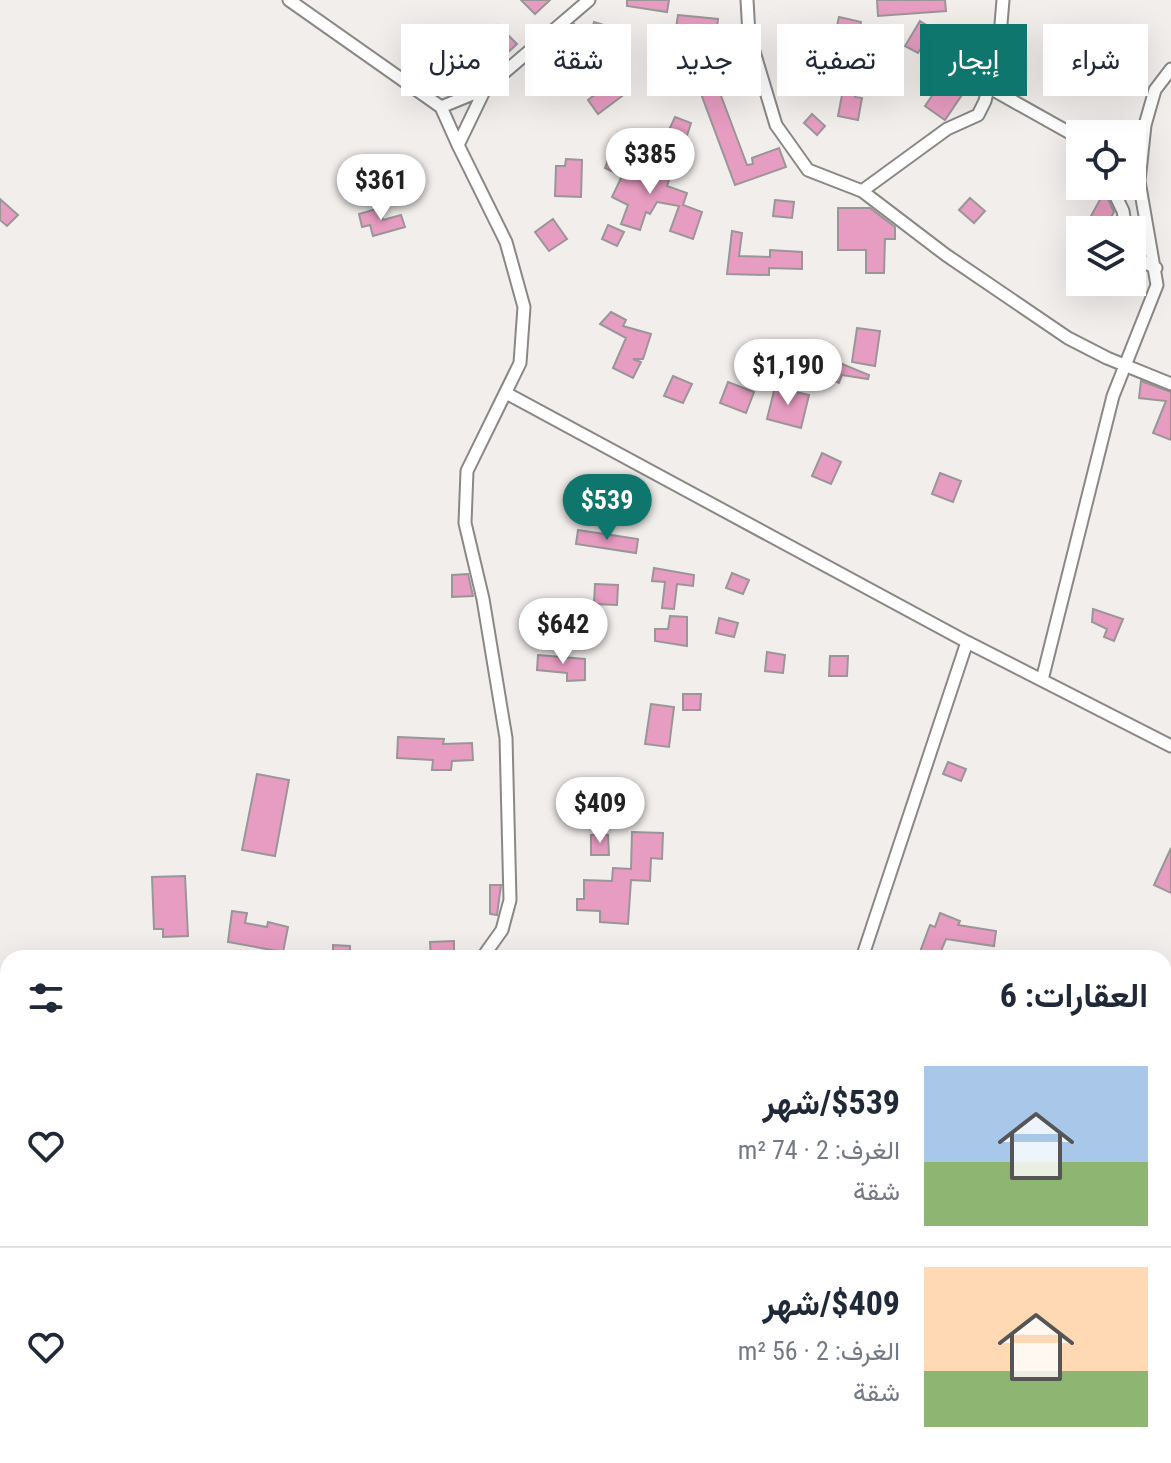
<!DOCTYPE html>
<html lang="ar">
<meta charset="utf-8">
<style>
body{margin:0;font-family:"Roboto Condensed",Vazirmatn,sans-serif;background:#f2f2f3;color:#1f2937;direction:rtl;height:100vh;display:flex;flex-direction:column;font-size:30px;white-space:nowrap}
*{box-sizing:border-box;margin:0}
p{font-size:26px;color:#747a83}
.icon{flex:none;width:44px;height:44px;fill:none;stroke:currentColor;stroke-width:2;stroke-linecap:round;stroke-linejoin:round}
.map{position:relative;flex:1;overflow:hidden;direction:ltr}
.panel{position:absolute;left:0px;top:950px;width:1172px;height:514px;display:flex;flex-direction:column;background:#fff;border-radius:24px 24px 0 0;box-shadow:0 8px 32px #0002;direction:rtl}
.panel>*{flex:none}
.hud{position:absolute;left:24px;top:24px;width:1124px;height:72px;direction:rtl;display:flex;gap:16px}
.buttons{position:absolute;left:1066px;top:120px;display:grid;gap:16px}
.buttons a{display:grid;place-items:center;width:80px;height:80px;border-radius:0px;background:#fff;box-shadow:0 8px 32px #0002;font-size:40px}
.price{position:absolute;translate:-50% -68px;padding:0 18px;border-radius:28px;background:#fff;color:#222;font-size:26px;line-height:52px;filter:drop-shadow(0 2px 4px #0008)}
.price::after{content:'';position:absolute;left:50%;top:48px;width:24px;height:18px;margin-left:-12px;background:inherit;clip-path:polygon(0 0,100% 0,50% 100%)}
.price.current{background:#0f766e;color:#fff}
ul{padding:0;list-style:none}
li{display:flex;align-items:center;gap:24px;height:200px;padding:0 24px}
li+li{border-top:2px solid #e0e1e3}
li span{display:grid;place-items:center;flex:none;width:224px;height:160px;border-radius:0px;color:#555}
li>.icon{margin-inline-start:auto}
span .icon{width:96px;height:96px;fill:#fffc;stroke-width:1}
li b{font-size:34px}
h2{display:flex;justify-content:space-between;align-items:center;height:96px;padding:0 24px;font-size:34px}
.pill{padding:0 28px;border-radius:0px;background:#fff;box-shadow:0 8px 32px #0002;font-size:28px;line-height:72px}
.pill.current{background:#0f766e;color:#fff}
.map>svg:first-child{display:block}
.building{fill:#e79cc1;stroke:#9a9698;stroke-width:2}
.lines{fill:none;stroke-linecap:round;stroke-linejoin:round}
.street-casing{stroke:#8a8885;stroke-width:15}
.street{stroke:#fff;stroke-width:11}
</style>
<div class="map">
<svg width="1171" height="1463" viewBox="0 0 1171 1463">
<rect width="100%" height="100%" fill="#f1eeeb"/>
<path class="building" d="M521,0h29l-15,14z
M627,0h42l-2,12 -40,-6z
M877,0h68l1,11 -68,5z
M678,15l40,4 -3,25 -11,-1 1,-6 -30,-3z
M839,17l22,5 -5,21 20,4 -5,21 -13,-4 -3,33 7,1 -4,22 -20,-4 7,-37 -19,-5z
M920,21l13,8 -15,24 -13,-7z
M594,22l22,7 -4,13 -22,-7z
M574,24l17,19 -10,10 -18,-19z
M498,25l19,19 -16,15 -19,-18z
M544,59l8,8 -13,13 -9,-8z
M962,64l20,11 -4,20 -12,-6 -21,31 -20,-14 11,-16 8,5z
M714,77l33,88 6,-1 -1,-6 27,-10 7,19 -51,18 -38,-102z
M611,82l11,14 -24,18 -10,-14z
M812,114l13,12 -8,9 -13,-12z
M675,117l16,6 -9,28 -20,-6z
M629,152l15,6 -3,8 28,14 -2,6 20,7 -4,12 19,7 -9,27 -23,-8 9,-25 -22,-4 -7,12 -4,-2 -6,18 -19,-6 7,-19 -16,-8 10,-21 -17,-8 5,-13 16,6z
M566,159l16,1 -1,37 -26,-1 1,-30h9z
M1102,196l6,3 6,13 -7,13 -16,-9z
M970,198l15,13 -11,12 -15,-13z
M0,199l18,16 -11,11 -7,-6z
M775,200l19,2 -2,16 -19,-2z
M380,208l3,12 18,-5 4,12 -32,9 -3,-11 -8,2 -3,-13z
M838,208h32l25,19v12h-10l-1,34h-18v-23h-28z
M553,219l14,20 -18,12 -14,-19z
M608,225l16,7 -7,14 -15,-7z
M732,231l10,2 -3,23 31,1v-7l32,2v17l-33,-1v7l-42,-1z
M611,312l15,8 -3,6 28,8 -8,25h-10l8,3 -8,16 -20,-10 13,-30 -26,-14z
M857,328l23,3 -5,35 -23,-4z
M830,359l39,16 -1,4 -26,-4 -3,8 -17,-7z
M673,376l19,8 -9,19 -19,-7z
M1141,381l30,11v48l-18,-7 13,-32 -27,-3z
M728,382l26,10 -8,21 -26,-10z
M775,387l34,8 -8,33 -34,-9z
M822,453l19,9 -10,22 -19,-8z
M940,473l21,8 -8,21 -21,-8z
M578,530l60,9 -2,14 -60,-9z
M654,568l40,7 -1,11 -16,-2 -3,25 -12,-1 3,-26 -13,-1z
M732,573l17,7 -6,14 -17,-6z
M468,574l5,22 -21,1v-22z
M595,584l23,1 -1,20 -23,-1z
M1093,609l30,10 -9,22 -10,-4 3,-8 -15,-7z
M564,615l1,18h-19l-1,-17z
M670,616l17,1v29l-32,-5v-12h13z
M719,618l19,5 -4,14 -18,-4z
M767,652l18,3 -2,18 -18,-2z
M538,655l47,4v21l-18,1v-8l-30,-3z
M830,656h18l-1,20h-18z
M683,694h18l-1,16h-17z
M651,704l23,3 -5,40 -24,-3z
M398,737l46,2 -1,5 29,-1 1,17 -21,1 -1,9h-19l1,-10 -36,-2z
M948,762l18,7 -5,12 -18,-7z
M257,774l32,6 -14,76 -33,-6z
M632,832l31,1 -1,26 -11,-1 -1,23 -19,-1 -3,44 -28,-2v-11l-23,-1v-11h7v-19l28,1 1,-13 18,1z
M591,835h17l1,20h-18z
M1171,848v45l-17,-8z
M185,876l3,60 -25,1v-8h-9l-2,-52z
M490,885h11l-4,30 -7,-1z
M232,911l15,2 -2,10 22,4 1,-5 20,5 -5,25 -55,-10z
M940,913l20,8 -2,4 38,6 -2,15 -48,-7 -8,19 -18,-6 10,-27 5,2z
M454,941v17h-23l-1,-16z
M333,945l17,1v12h-17z"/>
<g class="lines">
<g class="street-casing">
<path id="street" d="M289,0l152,107
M747,0l2,35 27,90 32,45 54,21 84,64 122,83 39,20 64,26
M988,87l82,46 10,10
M485,89l-27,56 -17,-38 44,-18 104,-89
M458,145l48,97 18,65 -4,56 -53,108 -2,52 18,76 23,139 4,162 -8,30 -20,28
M1111,186l12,25 3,19
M862,191l85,-62 31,-14 7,-14 15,-65 3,-36
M1132,251l6,8 18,9
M506,393l461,249 -105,316
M967,642l204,104
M1042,680l71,-284 44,-111 -18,-104 6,-56 10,-35 16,-21
M0,1041l8,-3
M8,1402l-7,21 7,15
M57,1456l20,7
M734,1463l2,-7"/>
</g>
<use href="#street" class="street"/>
</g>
</svg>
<div class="buttons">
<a><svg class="icon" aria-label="locate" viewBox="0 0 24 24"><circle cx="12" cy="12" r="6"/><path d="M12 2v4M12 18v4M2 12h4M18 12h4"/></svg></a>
<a><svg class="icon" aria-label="layers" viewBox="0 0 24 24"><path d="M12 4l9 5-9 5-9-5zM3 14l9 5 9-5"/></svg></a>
</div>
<b class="price" style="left:650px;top:196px">$385</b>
<b class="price" style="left:381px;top:222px">$361</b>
<b class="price" style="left:788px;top:407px">$1,190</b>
<b class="price current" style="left:607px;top:542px">$539</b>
<b class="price" style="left:563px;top:666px">$642</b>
<b class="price" style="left:600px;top:845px">$409</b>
<div class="hud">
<a class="pill">شراء</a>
<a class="pill current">إيجار</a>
<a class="pill">تصفية</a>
<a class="pill">جديد</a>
<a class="pill">شقة</a>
<a class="pill">منزل</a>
</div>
<section class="panel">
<h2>العقارات: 6<svg class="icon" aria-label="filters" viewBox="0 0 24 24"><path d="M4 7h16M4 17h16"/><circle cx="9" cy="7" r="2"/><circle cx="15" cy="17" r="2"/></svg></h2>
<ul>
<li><span style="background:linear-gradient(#a9c7e8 60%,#8fb573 0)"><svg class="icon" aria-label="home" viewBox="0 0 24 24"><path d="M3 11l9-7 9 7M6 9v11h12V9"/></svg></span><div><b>$539/شهر</b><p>الغرف: 2 · 74 m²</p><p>شقة</p></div><svg class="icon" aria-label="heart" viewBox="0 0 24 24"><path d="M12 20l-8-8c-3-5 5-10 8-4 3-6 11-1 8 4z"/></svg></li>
<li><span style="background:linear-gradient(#ffd9b3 65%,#8fb573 0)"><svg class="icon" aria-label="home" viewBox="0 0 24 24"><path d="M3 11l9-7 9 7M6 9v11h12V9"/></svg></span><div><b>$409/شهر</b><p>الغرف: 2 · 56 m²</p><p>شقة</p></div><svg class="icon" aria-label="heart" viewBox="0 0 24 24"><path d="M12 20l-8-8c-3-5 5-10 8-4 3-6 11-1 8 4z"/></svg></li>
</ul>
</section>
</div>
